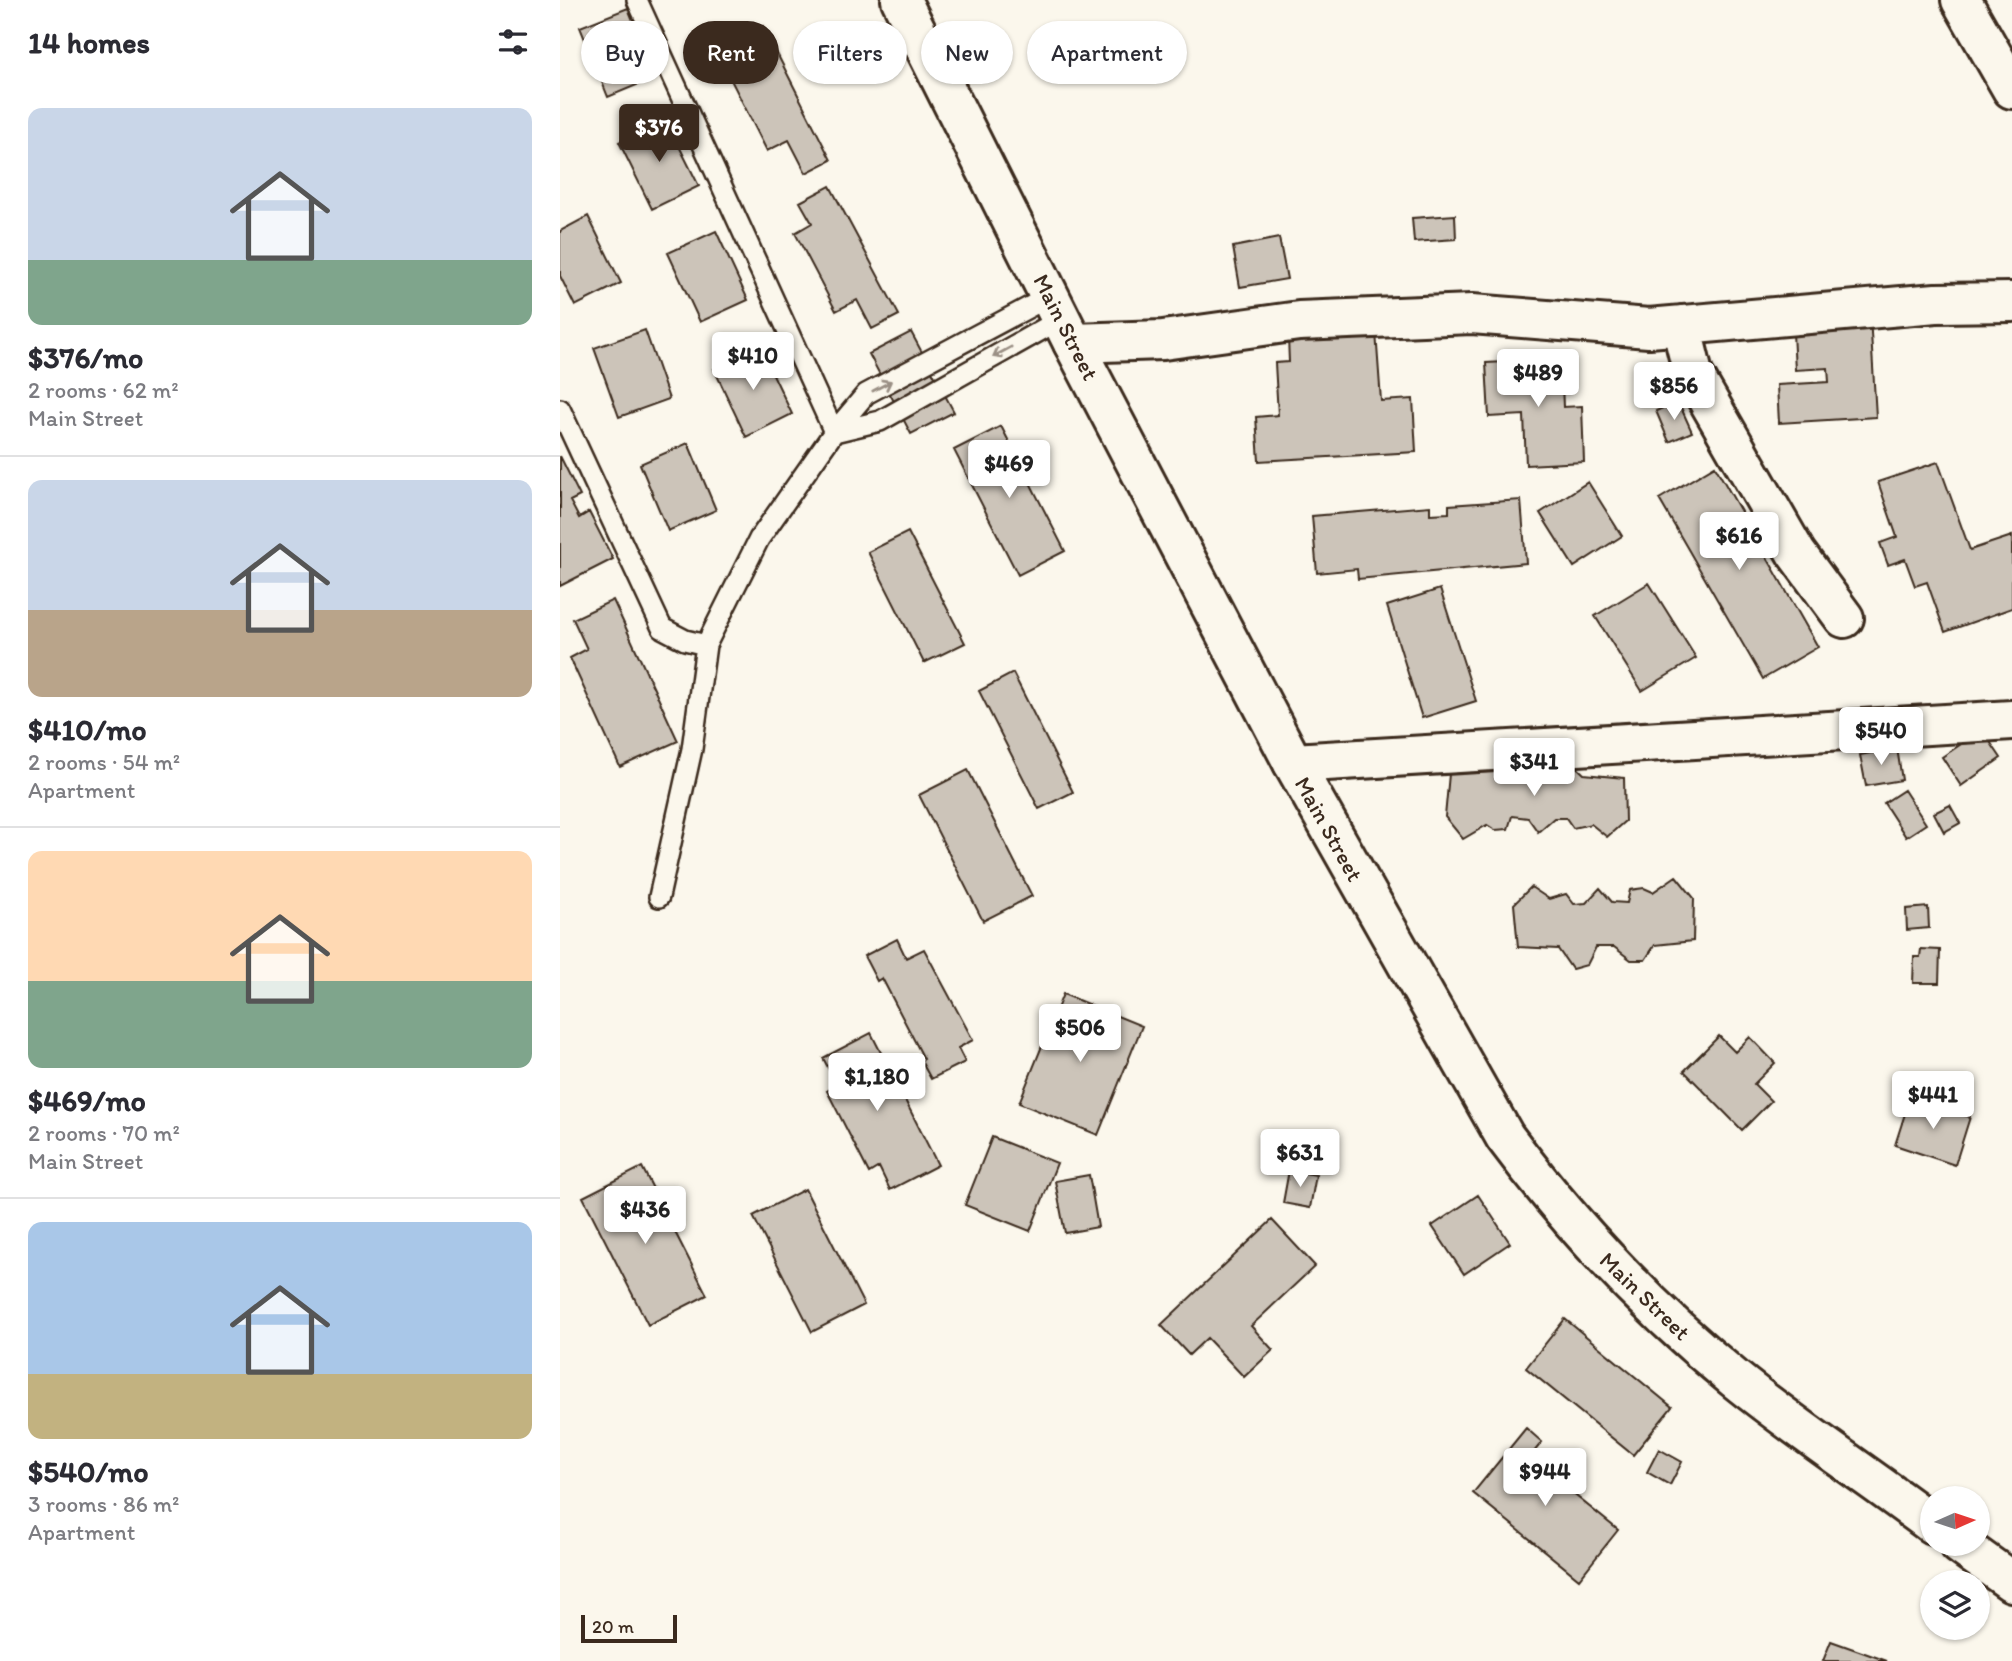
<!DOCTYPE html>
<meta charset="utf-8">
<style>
body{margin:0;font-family:Itim,sans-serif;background:#f2f2f3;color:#2b2b33;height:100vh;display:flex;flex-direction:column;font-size:26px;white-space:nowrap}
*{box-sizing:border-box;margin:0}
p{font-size:23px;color:#7c7c81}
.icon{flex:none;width:38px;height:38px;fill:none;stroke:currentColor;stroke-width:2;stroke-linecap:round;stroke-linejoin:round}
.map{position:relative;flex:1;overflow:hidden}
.drawer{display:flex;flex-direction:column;background:#fff;width:560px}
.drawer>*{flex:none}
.banner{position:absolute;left:21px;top:21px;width:665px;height:63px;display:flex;gap:14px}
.needle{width:46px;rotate:87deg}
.buttons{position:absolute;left:1360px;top:1486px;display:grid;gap:14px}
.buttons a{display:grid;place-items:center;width:70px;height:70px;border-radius:50%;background:#fff;box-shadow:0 2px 5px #0004;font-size:35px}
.scale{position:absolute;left:21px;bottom:18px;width:96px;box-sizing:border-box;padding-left:7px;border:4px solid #3b2a1e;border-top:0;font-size:19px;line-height:24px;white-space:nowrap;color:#3b2a1e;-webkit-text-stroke:5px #fbf7ec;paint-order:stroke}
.price{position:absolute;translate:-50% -60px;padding:0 16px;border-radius:7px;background:#fff;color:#222;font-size:23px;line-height:46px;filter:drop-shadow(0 2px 4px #0008)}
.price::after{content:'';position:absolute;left:50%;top:42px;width:21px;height:16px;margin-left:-10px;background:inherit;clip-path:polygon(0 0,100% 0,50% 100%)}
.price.selected{background:#3b2a1e;color:#fff}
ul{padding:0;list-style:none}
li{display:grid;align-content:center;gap:14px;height:371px;padding:0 28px}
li+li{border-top:2px solid #e1e1e2}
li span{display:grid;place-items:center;height:217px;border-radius:14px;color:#555}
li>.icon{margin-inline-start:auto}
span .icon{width:126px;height:126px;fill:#fffc;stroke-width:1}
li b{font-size:30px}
h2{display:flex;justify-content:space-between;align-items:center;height:84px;padding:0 28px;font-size:30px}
.tag{padding:0 24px;border-radius:32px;background:#fff;box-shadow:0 2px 5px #0004;font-size:24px;line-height:63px}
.tag.selected{background:#3b2a1e;color:#fff}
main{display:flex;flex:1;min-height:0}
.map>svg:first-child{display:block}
.building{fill:#ccc4b9;stroke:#3b2a1e;stroke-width:2}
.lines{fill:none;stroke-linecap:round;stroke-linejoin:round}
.lane-casing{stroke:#3b2a1e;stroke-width:24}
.street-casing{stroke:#3b2a1e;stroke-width:44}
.secondary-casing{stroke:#3b2a1e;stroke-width:44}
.lane{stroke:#fbf7ec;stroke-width:19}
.street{stroke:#fbf7ec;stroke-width:38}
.secondary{stroke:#fbf7ec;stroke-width:38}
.oneway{stroke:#9b9085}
.labels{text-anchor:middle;stroke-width:5;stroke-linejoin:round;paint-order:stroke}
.street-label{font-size:23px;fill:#3b2a1e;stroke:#fbf7ec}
</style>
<main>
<section class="drawer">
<h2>14 homes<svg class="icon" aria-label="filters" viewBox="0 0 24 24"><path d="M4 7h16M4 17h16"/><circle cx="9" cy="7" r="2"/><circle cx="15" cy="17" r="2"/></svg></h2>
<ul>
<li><span style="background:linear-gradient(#c9d6e8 70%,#7fa58c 0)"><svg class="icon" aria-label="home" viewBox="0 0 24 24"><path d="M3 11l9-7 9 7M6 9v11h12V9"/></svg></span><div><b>$376/mo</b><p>2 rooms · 62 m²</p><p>Main Street</p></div></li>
<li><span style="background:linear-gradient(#c9d6e8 60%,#b9a48a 0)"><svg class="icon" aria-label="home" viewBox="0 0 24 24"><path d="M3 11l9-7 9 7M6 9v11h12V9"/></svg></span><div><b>$410/mo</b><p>2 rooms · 54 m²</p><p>Apartment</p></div></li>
<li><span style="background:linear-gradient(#ffd9b3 60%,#7fa58c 0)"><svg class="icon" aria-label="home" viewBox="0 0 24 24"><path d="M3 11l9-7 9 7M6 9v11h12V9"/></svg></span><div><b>$469/mo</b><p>2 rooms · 70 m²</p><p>Main Street</p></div></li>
<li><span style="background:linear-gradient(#a9c7e8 70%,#c2b280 0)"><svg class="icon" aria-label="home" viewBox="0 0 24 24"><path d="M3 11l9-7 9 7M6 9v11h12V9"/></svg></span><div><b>$540/mo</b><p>3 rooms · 86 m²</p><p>Apartment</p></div></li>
</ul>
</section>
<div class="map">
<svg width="1452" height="1661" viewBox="0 0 1452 1661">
<rect width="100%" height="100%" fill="#fbf7ec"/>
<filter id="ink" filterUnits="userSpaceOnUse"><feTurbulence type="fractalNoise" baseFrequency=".0143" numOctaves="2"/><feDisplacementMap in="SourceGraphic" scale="14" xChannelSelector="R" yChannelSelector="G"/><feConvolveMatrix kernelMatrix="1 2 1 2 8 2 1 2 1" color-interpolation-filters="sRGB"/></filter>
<g filter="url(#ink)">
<path class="building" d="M68,8l28,69 -48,20 -28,-70z
M203,26l68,134 -25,13 -17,-33 -22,11 -39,-77 15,-8 -11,-24z
M105,118l34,68 -47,23 -33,-67z
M270,186l69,129 -27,14 -15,-29 -21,11 -41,-78 17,-10 -12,-21z
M895,215l1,24 -42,3 -2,-24z
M28,216l33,67 -46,23 -15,-30v-45z
M156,231l32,69 -48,22 -32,-69z
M719,238l8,41 -47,8 -7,-40z
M1310,316l6,101 -97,6 -2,-38 52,-3 -1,-14 -33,2 -2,-37z
M85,330l24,69 -50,18 -25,-69z
M351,332l43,80 -43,22 -42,-80z
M816,332l5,69 32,-2 3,53 -157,9 -3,-44 22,-2 -3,-52 14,-1 -1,-25z
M200,347l32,67 -46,23 -32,-68z
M1001,359l2,48 19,-1 2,56 -58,3 -2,-50 -35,2 -3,-54z
M1118,401l14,31 -23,10 -13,-31z
M441,426l64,125 -47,24 -64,-125z
M128,443l28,67 -48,21 -28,-67z
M0,456l20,40 -10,5 9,17 10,-6 24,47 -53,27z
M1378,462l32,88 42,-14v72l-67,24 -18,-50 -12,4 -10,-27 -17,6 -8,-22 17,-6 -19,-55z
M1155,466l103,181 -55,32 -104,-180z
M1028,482l34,54 -48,31 -34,-54z
M961,500l5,63 -168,16 -1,-10 -40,4 -5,-57 118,-10v8l19,-1v-8z
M348,532l57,111 -41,20 -56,-111z
M1089,583l47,75 -54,33 -47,-75z
M880,589l36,112 -54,17 -35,-112z
M53,600l65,141 -58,26 -50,-109 17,-9 -14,-30z
M453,673l60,119 -34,17 -60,-118z
M1422,730l19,28 -40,28 -19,-29z
M1337,748l5,32 -36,6 -6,-31z
M938,758l14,1 17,14h17l5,-13 16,-2 17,16 40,4 1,43 -18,16 -16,-13 -18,4 -7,-10h-12l-16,14 -10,-14 -16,-2 -4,13 -13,1 -8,-5 -24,14 -18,-22 4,-43 39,-2z
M408,770l64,126 -49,25 -64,-126z
M1344,790l22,34 -20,13 -22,-34z
M1390,805l10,18 -16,9 -10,-19z
M1116,876l18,22 -1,43 -38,4 -10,15h-14l-17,-13h-18l-9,18 -15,4 -14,-20 -40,-2 -4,-43 17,-17 18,12 17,-5 8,10 12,-1 14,-15 12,14 15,1 3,-13 14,-2 9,4z
M1368,907l1,21 -22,2 -1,-21z
M337,939l9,19 18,-9 49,91 -15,8 7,14 -34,17 -10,-18 3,-2 -42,-81 -5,3 -13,-25z
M1361,949l19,1 -1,33h-26l1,-26h6z
M503,994l79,32 -44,109 -79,-32z
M311,1033l67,132 -48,25 -11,-23 -10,6 -42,-82 10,-6 -14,-27z
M1159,1036l16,16 15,-15 25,26 -21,21 17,17 -29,29 -58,-59z
M1350,1098l60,19 -15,48 -60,-20z
M432,1137l65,26 -27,68 -65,-26z
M82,1167l65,128 -59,30 -65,-128z
M729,1170l27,5 -6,33 -27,-5z
M529,1175l9,52 -33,6 -10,-52z
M245,1189l59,116 -52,27 -59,-116z
M918,1195l32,48 -46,31 -32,-48z
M712,1220l43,46 -64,60 22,24 -29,27 -37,-39 -18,17 -28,-30z
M1005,1319l107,88 -39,48 -107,-87z
M966,1428l16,14 -13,16 89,72 -39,49 -106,-86z
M1099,1449l23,13 -12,23 -23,-13z
M1271,1641l56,20h-64z"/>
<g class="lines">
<g class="lane-casing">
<path id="lane" d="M77,0l197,432
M0,409l102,219 23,12 21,5
M274,432l46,-11 181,-102
M99,897l33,-148 14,-104 53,-106 75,-107 32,-38 184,-98"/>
</g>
<g class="street-casing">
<path id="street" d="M1401,0l51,89
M1121,325l12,49 103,179 48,65
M513,343l90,-3 136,-19 173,-7 177,14 287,-25 76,-1
M733,763l719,-43"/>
</g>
<g class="secondary-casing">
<path id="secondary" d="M341,0l172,343 220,420 212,374c67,90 143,171 230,242 63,51 132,96 197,145
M1399,1544l53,38"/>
</g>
<use href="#lane" class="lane"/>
<use href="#street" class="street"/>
<use href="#secondary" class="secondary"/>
</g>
<defs><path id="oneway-shaft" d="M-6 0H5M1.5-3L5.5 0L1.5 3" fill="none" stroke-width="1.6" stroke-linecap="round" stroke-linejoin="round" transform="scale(1.75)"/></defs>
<g class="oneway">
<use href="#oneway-shaft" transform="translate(442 352) rotate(151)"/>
<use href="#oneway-shaft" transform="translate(322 386) rotate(-28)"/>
</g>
</g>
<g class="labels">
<g class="street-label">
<text transform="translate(506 327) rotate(63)" y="8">Main Street</text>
<text transform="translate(769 829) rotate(61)" y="8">Main Street</text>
<text transform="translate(1085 1296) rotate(44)" y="8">Main Street</text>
</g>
</g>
</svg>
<div class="buttons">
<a><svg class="needle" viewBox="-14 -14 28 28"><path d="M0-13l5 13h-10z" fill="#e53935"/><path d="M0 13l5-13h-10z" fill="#7c7c81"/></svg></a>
<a><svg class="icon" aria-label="layers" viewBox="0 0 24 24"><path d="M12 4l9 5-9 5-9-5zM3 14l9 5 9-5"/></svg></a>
</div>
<div class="scale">20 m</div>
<b class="price selected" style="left:99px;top:164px">$376</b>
<b class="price" style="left:193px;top:392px">$410</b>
<b class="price" style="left:978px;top:409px">$489</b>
<b class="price" style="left:1114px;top:422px">$856</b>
<b class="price" style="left:449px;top:500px">$469</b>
<b class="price" style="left:1179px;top:572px">$616</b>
<b class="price" style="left:1321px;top:767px">$540</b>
<b class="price" style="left:974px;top:798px">$341</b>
<b class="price" style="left:520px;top:1064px">$506</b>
<b class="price" style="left:317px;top:1113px">$1,180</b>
<b class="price" style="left:1373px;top:1131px">$441</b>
<b class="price" style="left:740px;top:1189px">$631</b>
<b class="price" style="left:85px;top:1246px">$436</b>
<b class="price" style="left:985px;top:1508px">$944</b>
<div class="banner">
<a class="tag">Buy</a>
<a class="tag selected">Rent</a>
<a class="tag">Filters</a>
<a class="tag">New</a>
<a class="tag">Apartment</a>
</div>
</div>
</main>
